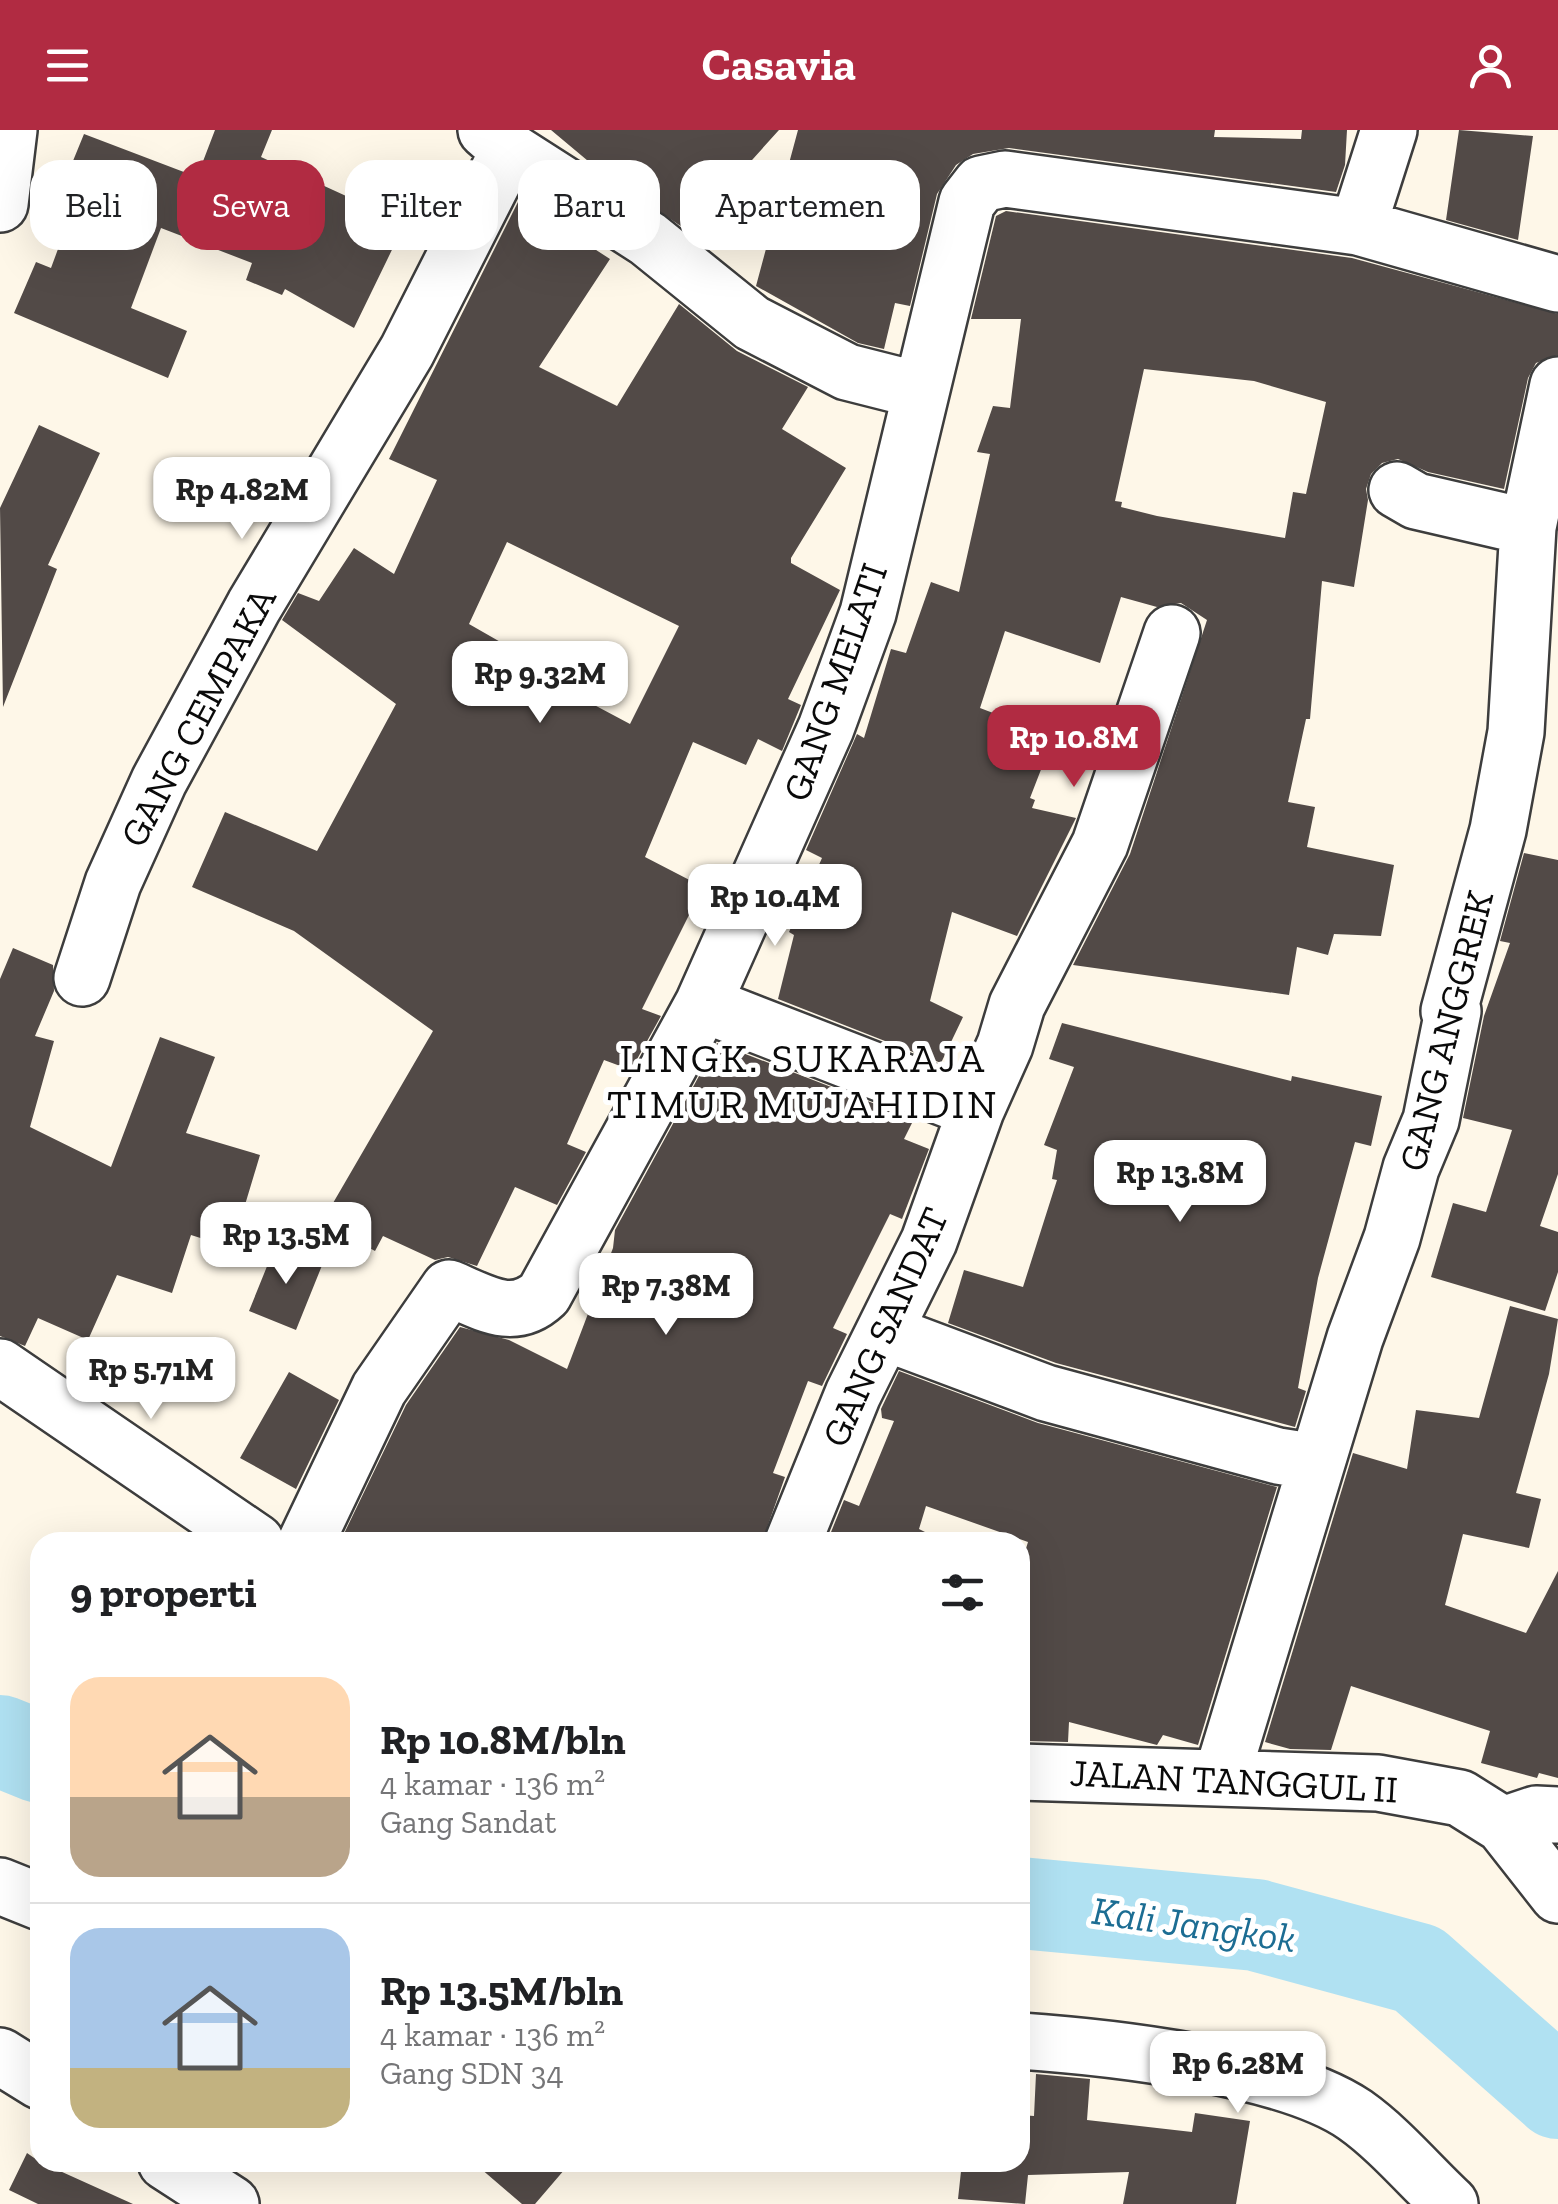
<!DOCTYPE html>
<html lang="id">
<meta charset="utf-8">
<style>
body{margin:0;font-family:"Zilla Slab",serif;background:#f2f2f2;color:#202124;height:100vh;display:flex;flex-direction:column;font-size:38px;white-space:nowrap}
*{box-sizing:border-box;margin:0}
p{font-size:32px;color:#757577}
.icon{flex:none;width:55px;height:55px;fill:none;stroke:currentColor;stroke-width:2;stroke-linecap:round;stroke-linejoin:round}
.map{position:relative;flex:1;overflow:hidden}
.side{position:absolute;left:30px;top:1402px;width:1000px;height:640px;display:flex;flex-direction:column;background:#fff;border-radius:30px;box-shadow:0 10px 40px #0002}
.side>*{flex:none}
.guide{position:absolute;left:30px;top:30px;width:1000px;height:90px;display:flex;gap:20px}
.price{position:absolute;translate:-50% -85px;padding:0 22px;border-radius:20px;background:#fff;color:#222;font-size:32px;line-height:65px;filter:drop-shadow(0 2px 5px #0008)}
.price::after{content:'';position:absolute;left:50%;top:60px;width:30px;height:22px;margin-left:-15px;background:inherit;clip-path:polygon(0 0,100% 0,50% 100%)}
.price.current{background:#b12b42;color:#fff}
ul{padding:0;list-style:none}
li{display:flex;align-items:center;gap:30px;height:250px;padding:0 40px}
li+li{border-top:2px solid #e0e0e0}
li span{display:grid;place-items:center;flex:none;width:280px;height:200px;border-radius:30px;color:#555}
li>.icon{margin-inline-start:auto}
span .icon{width:120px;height:120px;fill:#fffc;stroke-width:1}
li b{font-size:42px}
h2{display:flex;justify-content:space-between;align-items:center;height:120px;padding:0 40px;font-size:42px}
.pill{padding:0 35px;border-radius:30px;background:#fff;box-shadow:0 10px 40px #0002;font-size:35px;line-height:90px}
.pill.current{background:#b12b42;color:#fff}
header{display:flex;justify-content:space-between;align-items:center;height:130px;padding:0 40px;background:#b12b42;color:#fff;font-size:45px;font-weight:800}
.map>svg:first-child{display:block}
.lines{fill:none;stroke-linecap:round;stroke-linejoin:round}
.river{stroke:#b0e1f2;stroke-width:92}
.building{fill:#524a47;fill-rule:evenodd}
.minor-casing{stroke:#3d3d3d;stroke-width:60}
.minor{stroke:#fff;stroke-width:55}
.labels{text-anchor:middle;stroke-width:10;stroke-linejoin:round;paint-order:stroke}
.street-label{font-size:38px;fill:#0a0a0a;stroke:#fff}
.neighbourhood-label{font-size:40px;letter-spacing:2.5px;fill:#0a0a0a;stroke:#fff}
.water-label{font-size:40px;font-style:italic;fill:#1c6d93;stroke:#fff}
</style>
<header><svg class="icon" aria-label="menu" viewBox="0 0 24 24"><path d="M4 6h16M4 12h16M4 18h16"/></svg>Casavia<svg class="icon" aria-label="person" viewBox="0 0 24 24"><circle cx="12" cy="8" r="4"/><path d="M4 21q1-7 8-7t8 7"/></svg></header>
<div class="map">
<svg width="1558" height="2074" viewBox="0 0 1558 2074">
<rect width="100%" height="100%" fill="#fef7e8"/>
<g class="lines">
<path class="river" d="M0,1611l40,16
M1020,1773l236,22 162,44 140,124"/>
</g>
<path class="building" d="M215,0h57l-11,27 144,66 -51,105 -69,-39 -3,6 -36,-15 6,-17 -91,-35 -30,80 56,23 -19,47 -154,-65 22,-51 15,6 31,-84 -16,-6 18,-44 113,43z
M551,0h228l-91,101 -88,-60z
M798,0h417l-1,7 87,2 1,-9h45l-2,35 -9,27 -327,-44 -36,6 -17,11 -19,29 -27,112 -15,-3 -11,46 -26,-6 -102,-57z
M1459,0l74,6 -15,104 -72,-20z
M519,70l91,59 -71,108 78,39 62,-102 58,47 71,36 -26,42 64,39 -55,90v5l49,27 -52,109 13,6 -19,46 -24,-12 -12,26 -53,-23 -48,115 58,30 -61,122 19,7 -30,54 -27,-10 -37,84 19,8 -29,53 -42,-18 -38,79 -29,-9 -13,3 -52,-24 -8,15 -53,-29 111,-191 -139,-100 -102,-44 33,-75 92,39 79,-147 -114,-84 16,-27 21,8 35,-53 40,26 43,-94 -48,-21zM507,412l172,84 -49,98 -77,-41 5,-8 -89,-51z
M1006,81l346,47 206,56v41l-22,8 -8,15 -24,111 -76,-17 -30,-13 -16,4 -11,11 -5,15 2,11 -14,87 -32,-6 -12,138h-4l-18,83 27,5 -8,40 87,18 -13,71 -47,-2 -6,21 -31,-8 -8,48 -216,-30 57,-111 77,-234 -26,-17 -24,4 -36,-10 -21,66 -95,-32 -25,77 74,28 -24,62 5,2 -3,8 44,10 -59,118 -65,-24 -22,89 33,16 -22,46 -163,-64 16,-64 -5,-3 33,-74 -16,-8 51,-116 7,4 27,-89 15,4 25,-71 28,10 31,-138 -13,-2 16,-46 17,2 11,-89h-50l25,-103zM1144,239l110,12 72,21 -20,92 -13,-2 -8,46 -128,-22 -36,-9 1,-5 -7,-1z
M39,295l61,28 -52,112 9,4 -54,138 -3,-199z
M1524,723l34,7v314l-18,52 18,6v40l-13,39 -114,-34 22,-74 33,9 26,-82 -49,-12 21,-102 26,-73 -10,-2z
M13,818l40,17 1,26 -19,45 19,5 -24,86 81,40 49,-130 55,20 -29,76 74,22 -28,93 -41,-13 -19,58 -55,-18 -29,65 -50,-22 -13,28 -25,-10v-357z
M1062,893l229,58 1,-5 90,20 -11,50 -16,-4 -37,136 -20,110 8,3 -11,36 -239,-64 -108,-40 16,-53 59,17 34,-107 -5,-1 5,-29 -13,-5 30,-78 -25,-8z
M717,913l197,76 -10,20 25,10 -27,70 -12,-5 -57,114 14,6 -25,52 -14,-5 -35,92 12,4 -23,65h-422l66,-137 54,-78 49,13 58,29 46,-121 2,-18z
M276,1114l47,19 -27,67 -47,-19z
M1510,1176l48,13 -9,55 -33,119 25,6 -12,49 -66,-14 -18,71 81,28 32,-62v207l-19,-5 -2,5 -56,-15 9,-32 -139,-45 -20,64 -41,-1 -25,-7 88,-289 54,16 9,-59 63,8z
M899,1241l139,52 239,64 -79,258 -35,-10 -6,10 -88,-23 -1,20 -43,-1 3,-73 -8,-2v-98l8,-26 -102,-36 -7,23 26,13h-118l17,-42 15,6 35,-85 -12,-3 -1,-9z
M289,1242l50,28 -43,89 -56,-31z
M1036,1944l54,5 -3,41 105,12 3,-19 55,8 -14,83h-113l6,-32 -101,3 -3,29 -67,-5 4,-37h58v-47l14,1z
M27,2023l13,9 93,42h-95l-29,-14z
M473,2032h98l-36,42h-13z"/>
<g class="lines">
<g class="minor-casing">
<path id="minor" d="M486,0l23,20 139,89 104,84 95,49 71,18
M0,74l9,-74
M1358,97l31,-97
M1397,360l19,11 112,26
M82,848l31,-95 46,-102 95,-175 153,-255 102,-201
M703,874l273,106
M886,1203l160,60 232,63 38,6
M0,1237l256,175
M306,1412l73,-153 70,-101c34,14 64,35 95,6l159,-290 123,-276 42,-115 99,-411 14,-18 24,-5 353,48 200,57
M793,1412l60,-148 76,-153 47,-131 29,-65 12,-40 83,-161 72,-211
M1020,1642l358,11 82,15 43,27 33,-11 22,1
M1222,1645l133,-437 37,-100 19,-70 20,-48 22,-109h-4l49,-181 18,-98 12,-205 30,-142
M1503,1695l55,70
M0,1756l40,16
M1020,1911c87,6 264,25 335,74 34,24 64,60 95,89
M0,1926l40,25
M166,2032l65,42"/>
</g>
<use href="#minor" class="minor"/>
</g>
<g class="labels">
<g class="street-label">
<text transform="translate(835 552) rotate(-71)" y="13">GANG MELATI</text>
<text transform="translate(198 587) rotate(-62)" y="13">GANG CEMPAKA</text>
<text transform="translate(1446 901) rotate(-76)" y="13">GANG ANGGREK</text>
<text transform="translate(885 1197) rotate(-66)" y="13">GANG SANDAT</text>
<text transform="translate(1234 1651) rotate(3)" y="13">JALAN TANGGUL II</text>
</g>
<g class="neighbourhood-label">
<text x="803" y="942">LINGK. SUKARAJA<tspan x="803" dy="46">TIMUR MUJAHIDIN</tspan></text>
</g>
<g class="water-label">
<text transform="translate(1194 1794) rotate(8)" y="14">Kali Jangkok</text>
</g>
</g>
</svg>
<b class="price" style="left:242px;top:412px">Rp 4.82M</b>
<b class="price" style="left:540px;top:596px">Rp 9.32M</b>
<b class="price current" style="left:1074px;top:660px">Rp 10.8M</b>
<b class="price" style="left:775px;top:819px">Rp 10.4M</b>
<b class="price" style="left:1180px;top:1095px">Rp 13.8M</b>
<b class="price" style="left:286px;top:1157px">Rp 13.5M</b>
<b class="price" style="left:666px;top:1208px">Rp 7.38M</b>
<b class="price" style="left:151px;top:1292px">Rp 5.71M</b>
<b class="price" style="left:1238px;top:1986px">Rp 6.28M</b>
<div class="guide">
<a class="pill">Beli</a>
<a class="pill current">Sewa</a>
<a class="pill">Filter</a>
<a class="pill">Baru</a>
<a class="pill">Apartemen</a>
</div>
<section class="side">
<h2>9 properti<svg class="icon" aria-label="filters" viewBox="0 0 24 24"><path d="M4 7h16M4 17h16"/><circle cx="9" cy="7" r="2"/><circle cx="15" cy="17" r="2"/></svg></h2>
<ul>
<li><span style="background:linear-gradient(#ffd9b3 60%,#b9a48a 0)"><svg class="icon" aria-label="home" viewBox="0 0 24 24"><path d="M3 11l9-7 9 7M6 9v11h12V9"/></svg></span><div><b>Rp 10.8M/bln</b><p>4 kamar · 136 m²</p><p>Gang Sandat</p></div></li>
<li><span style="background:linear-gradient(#a9c7e8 70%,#c2b280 0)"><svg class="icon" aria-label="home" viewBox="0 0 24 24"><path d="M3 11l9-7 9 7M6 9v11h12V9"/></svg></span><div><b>Rp 13.5M/bln</b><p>4 kamar · 136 m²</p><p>Gang SDN 34</p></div></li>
</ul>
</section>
</div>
